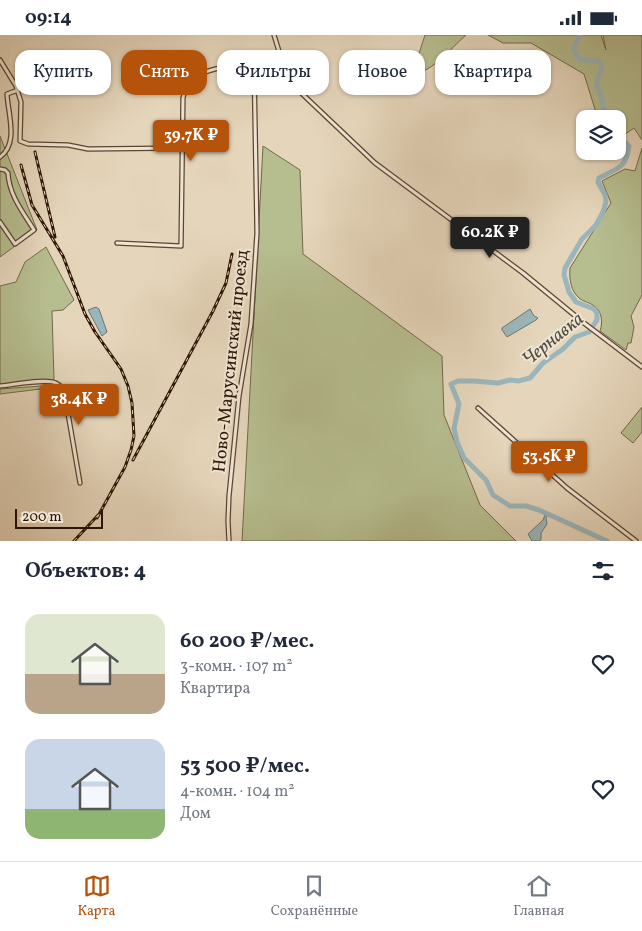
<!DOCTYPE html>
<html lang="ru">
<meta charset="utf-8">
<style>
body{margin:0;font-family:Vollkorn,serif;background:#f6f6f7;color:#1f2937;height:100vh;display:flex;flex-direction:column;font-size:19px;white-space:nowrap}
*{box-sizing:border-box;margin:0}
p{font-size:16px;color:#747a83}
.icon{flex:none;width:28px;height:28px;fill:none;stroke:currentColor;stroke-width:2;stroke-linecap:round;stroke-linejoin:round}
.map{position:relative;height:506px;overflow:hidden}
.drawer{display:flex;flex-direction:column;background:#fff;flex:1}
.drawer>*{flex:none}
.guide{position:absolute;left:15px;top:15px;width:612px;height:45px;display:flex;gap:10px}
.fabs{position:absolute;left:576px;top:75px;display:grid;gap:10px}
.fabs a{display:grid;place-items:center;width:50px;height:50px;border-radius:10px;background:#fff;box-shadow:0 1px 4px #0004;font-size:25px}
.scale{position:absolute;left:15px;bottom:12px;width:88px;box-sizing:border-box;padding-left:5px;border:2px solid #2e1504;border-top:0;font-size:14px;line-height:18px;white-space:nowrap;color:#2e1504;-webkit-text-stroke:4px #eee4d2;paint-order:stroke}
.price{position:absolute;translate:-50% -42px;padding:0 11px;border-radius:5px;background:#b45309;color:#fff;font-size:16px;line-height:32px;filter:drop-shadow(0 1px 2px #0008)}
.price::after{content:'';position:absolute;left:50%;top:30px;width:15px;height:11px;margin-left:-8px;background:inherit;clip-path:polygon(0 0,100% 0,50% 100%)}
.price.on{background:#222;color:#fff}
ul{padding:0;list-style:none}
li{display:flex;align-items:center;gap:15px;height:125px;padding:0 25px}
li span{display:grid;place-items:center;flex:none;width:140px;height:100px;border-radius:15px;color:#555}
li>.icon{margin-inline-start:auto}
span .icon{width:60px;height:60px;fill:#fffc;stroke-width:1}
li b{font-size:21px}
h2{display:flex;justify-content:space-between;align-items:center;height:60px;padding:0 25px;font-size:21px}
.pill{padding:0 18px;border-radius:15px;background:#fff;box-shadow:0 1px 4px #0004;font-size:18px;line-height:45px}
.pill.on{background:#b45309;color:#fff}
.status{display:flex;justify-content:space-between;align-items:center;height:35px;padding:0 25px;background:#fff;direction:ltr}
.status svg{height:14px;fill:currentColor}
.menu{display:flex;justify-content:space-around;align-items:center;height:70px;border-top:1px solid #e0e1e3;background:#fff;font-size:14px;color:#747a83}
.menu a{display:grid;justify-items:center;gap:2px}
.menu .on{color:#b45309}
.map>svg:first-child{display:block}
.green{fill:#b6bd8f;stroke:#72694a}
.water{fill:#9bb6bb;stroke:#6f7672}
.lines{fill:none;stroke-linecap:round;stroke-linejoin:round}
.river{stroke:#9bb6bb;stroke-width:5}
.minor-casing{stroke:#5c4532;stroke-width:5.5}
.minor{stroke:#eee4d2;stroke-width:3}
.rail-casing{stroke:#2e1504;stroke-width:3}
.rail{stroke:#eee4d2;stroke-width:1;stroke-dasharray:4;stroke-linecap:butt}
.labels{text-anchor:middle;stroke-width:4;stroke-linejoin:round;paint-order:stroke}
.street-label{font-size:18px;fill:#2e1504;stroke:#eee4d2}
.water-label{font-size:19px;font-style:italic;fill:#544d44;stroke:#eee4d2}
</style>
<div class="status"><b>09:14</b><svg viewBox="0 0 49 12"><path d="M0 12V9h3v3zM5 12V6h3v6zM10 12V3h3v9zM15 12V0h3v12zM26 1h20v11H26zM47 4h2v5h-2z"/></svg></div>
<div class="map">
<svg width="642" height="506" viewBox="0 0 642 506">
<rect width="100%" height="100%" fill="#e5d5ba"/>
<filter id="stains"><feTurbulence type="fractalNoise" baseFrequency=".004" numOctaves="4"/><feColorMatrix values="0 0 0 0 .2 0 0 0 0 .09 0 0 0 0 .02 0 0 0 .5 -.17"/></filter>
<radialGradient id="worn" r=".72"><stop offset=".6" stop-color="#630" stop-opacity="0"/><stop offset="1" stop-color="#630" stop-opacity=".3"/></radialGradient>
<path class="green" d="M425,0h41c-17,15 -31,35 -54,40z
M488,0h113l5,15 -3,-15h39v105l-8,-12 -16,11v-20h-20l-14,-45 -53,-31h-28z
M0,101l37,94 -37,27z
M263,111l37,24 3,84 139,102 2,59 36,90 36,36h-274z
M642,113v147l-11,21 3,11 -3,16h-3l-2,7 -26,-19c3,-9 2,-20 -6,-25 -4,-4 -11,-4 -15,-8 -8,-7 -10,-19 -9,-30l41,-65 -9,-22 23,-12 10,2z
M46,212l28,53 -11,10 -11,1 2,69 -54,5v-99l16,-4 9,-20z
M41,351v3l-41,5v-5z
M642,372v25l-9,11 -12,-10z"/>
<path class="water" d="M96,272l3,2 8,23 -5,4 -14,-26z
M530,274l4,7 4,2 -2,2 -29,17 -5,-7v-2z
M545,480l2,1 -1,2 1,6 -6,9v6l-1,2h-8l-4,-7 15,-14z"/>
<g class="lines">
<path class="river" d="M580,0c-5,11 -10,13 0,25l18,1 3,3 1,4 -4,11 -1,7 4,9 5,24
M607,506l-68,-31 -13,-4h-16l-17,-11 -7,-15 -22,-22 -7,-16 -3,-14 5,-24 -8,-20 7,-3h16l24,2 12,-3 8,1 12,-3 13,-15 20,-14 12,-12 14,-5 8,-12v-7l-3,-4 -18,-7 -7,-10 -5,-17 1,-7 17,-29 14,-14 7,-13 3,-10 -1,-7 -7,-13 1,-4c17,-9 28,-10 30,-32l-11,-10"/>
<g class="minor-casing">
<path id="minor" d="M274,0l8,26 15,28 78,74 148,110 61,50 58,44
M0,25l16,26 5,16 -1,39 8,3 40,1 20,4 94,-1
M0,122c19,-13 8,-43 7,-63l11,-4
M0,134l5,1 3,3c1,22 15,39 26,57l-19,14 -15,-22
M117,208l64,3 2,-148c2,-10 10,-19 19,-24 12,-8 64,-13 80,-13
M0,351c13,-1 45,-8 56,-3 6,3 7,8 9,13l15,87
M478,373l89,80 69,53
M229,506l-1,-20 1,-25 10,-100 12,-72 6,-91 -3,-169"/>
</g>
<use href="#minor" class="minor"/>
<g class="rail-casing">
<path id="rail" d="M35,117l20,85
M21,130l11,40 31,51 22,58 10,18 26,37 7,17 4,17 2,33 -3,14 -6,17 -28,51
M133,425l80,-149 13,-28 6,-29
M74,506l26,-28"/>
</g>
<use href="#rail" class="rail"/>
</g>
<g class="labels">
<g class="street-label">
<text transform="translate(230 326) rotate(-84)" y="6">Ново-Марусинский проезд</text>
</g>
<g class="water-label">
<text transform="translate(552 303) rotate(-39)" y="7">Чернавка</text>
</g>
</g>
<rect width="100%" height="100%" filter="url(#stains)"/>
<rect width="100%" height="100%" fill="url(#worn)"/>
</svg>
<div class="fabs">
<a><svg class="icon" aria-label="layers" viewBox="0 0 24 24"><path d="M12 4l9 5-9 5-9-5zM3 14l9 5 9-5"/></svg></a>
</div>
<div class="scale">200 m</div>
<b class="price" style="left:191px;top:127px">39.7K ₽</b>
<b class="price on" style="left:490px;top:224px">60.2K ₽</b>
<b class="price" style="left:79px;top:391px">38.4K ₽</b>
<b class="price" style="left:549px;top:448px">53.5K ₽</b>
<div class="guide">
<a class="pill">Купить</a>
<a class="pill on">Снять</a>
<a class="pill">Фильтры</a>
<a class="pill">Новое</a>
<a class="pill">Квартира</a>
</div>
</div>
<section class="drawer">
<h2>Объектов: 4<svg class="icon" aria-label="filters" viewBox="0 0 24 24"><path d="M4 7h16M4 17h16"/><circle cx="9" cy="7" r="2"/><circle cx="15" cy="17" r="2"/></svg></h2>
<ul>
<li><span style="background:linear-gradient(#dfe7d0 60%,#b9a48a 0)"><svg class="icon" aria-label="home" viewBox="0 0 24 24"><path d="M3 11l9-7 9 7M6 9v11h12V9"/></svg></span><div><b>60 200 ₽/мес.</b><p>3-комн. · 107 m²</p><p>Квартира</p></div><svg class="icon" aria-label="heart" viewBox="0 0 24 24"><path d="M12 20l-8-8c-3-5 5-10 8-4 3-6 11-1 8 4z"/></svg></li>
<li><span style="background:linear-gradient(#c9d6e8 70%,#8fb573 0)"><svg class="icon" aria-label="home" viewBox="0 0 24 24"><path d="M3 11l9-7 9 7M6 9v11h12V9"/></svg></span><div><b>53 500 ₽/мес.</b><p>4-комн. · 104 m²</p><p>Дом</p></div><svg class="icon" aria-label="heart" viewBox="0 0 24 24"><path d="M12 20l-8-8c-3-5 5-10 8-4 3-6 11-1 8 4z"/></svg></li>
</ul>
</section>
<nav class="menu">
<a class="on"><svg class="icon" aria-label="map" viewBox="0 0 24 24"><path d="M3 6l6-2 6 2 6-2v14l-6 2-6-2-6 2zM9 4v14M15 6v14"/></svg>Карта</a>
<a><svg class="icon" aria-label="saved" viewBox="0 0 24 24"><path d="M7 4h10v16l-5-4-5 4z"/></svg>Сохранённые</a>
<a><svg class="icon" aria-label="home" viewBox="0 0 24 24"><path d="M3 11l9-7 9 7M6 9v11h12V9"/></svg>Главная</a>
</nav>
